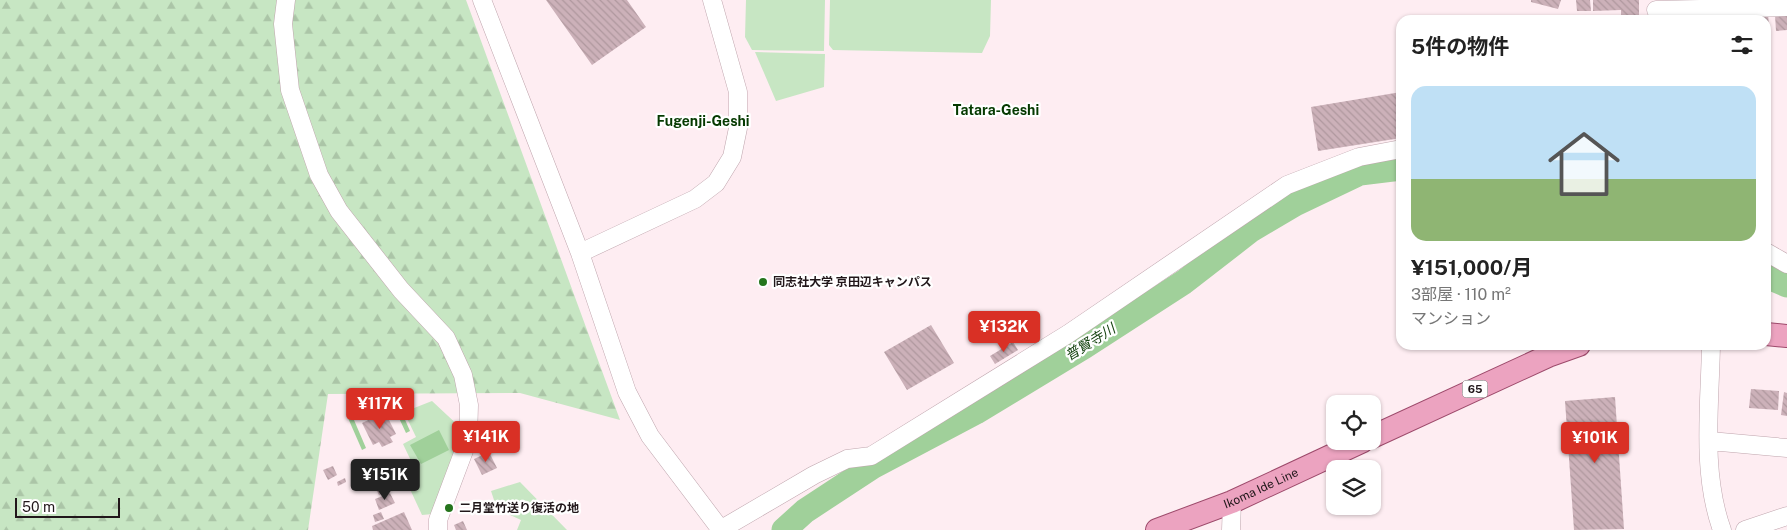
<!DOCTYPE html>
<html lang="ja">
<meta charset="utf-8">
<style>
body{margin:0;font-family:"Public Sans","Noto Sans JP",sans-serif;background:#f6f6f6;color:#222;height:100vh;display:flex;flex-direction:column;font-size:19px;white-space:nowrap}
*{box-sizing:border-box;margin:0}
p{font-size:16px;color:#767676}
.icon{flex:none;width:28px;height:28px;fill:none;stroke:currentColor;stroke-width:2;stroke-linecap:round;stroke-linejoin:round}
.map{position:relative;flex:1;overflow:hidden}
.drawer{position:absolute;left:1396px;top:15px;width:375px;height:335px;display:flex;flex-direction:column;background:#fff;border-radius:15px;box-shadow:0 1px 4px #0004}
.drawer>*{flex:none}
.fabs{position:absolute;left:1326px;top:395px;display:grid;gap:10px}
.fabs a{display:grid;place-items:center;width:55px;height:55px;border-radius:10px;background:#fff;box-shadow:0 1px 4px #0004;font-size:25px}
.scale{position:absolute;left:15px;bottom:12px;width:105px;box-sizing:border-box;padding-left:5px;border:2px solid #21171a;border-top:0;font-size:14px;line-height:18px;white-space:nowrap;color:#21171a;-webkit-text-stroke:4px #fff;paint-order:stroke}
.price{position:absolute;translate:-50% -42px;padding:0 11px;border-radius:5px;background:#d93025;color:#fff;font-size:16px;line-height:32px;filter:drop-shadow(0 1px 2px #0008)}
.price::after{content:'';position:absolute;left:50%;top:30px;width:15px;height:11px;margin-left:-8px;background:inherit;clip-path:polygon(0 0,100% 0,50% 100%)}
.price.selected{background:#222;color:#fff}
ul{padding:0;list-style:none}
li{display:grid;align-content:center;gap:10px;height:265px;padding:0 15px}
li span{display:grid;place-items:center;height:155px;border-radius:15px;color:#555}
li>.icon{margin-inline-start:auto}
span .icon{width:90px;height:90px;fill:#fffc;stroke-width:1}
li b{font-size:21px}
h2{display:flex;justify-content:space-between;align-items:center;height:60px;padding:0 15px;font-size:21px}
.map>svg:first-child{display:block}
.green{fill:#c7e6c3}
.forest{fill:url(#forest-firs)}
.water{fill:#a0d09a}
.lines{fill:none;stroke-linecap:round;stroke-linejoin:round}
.river{stroke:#a0d09a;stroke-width:25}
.building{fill:url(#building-back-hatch)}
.minor-casing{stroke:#bfa5ad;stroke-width:19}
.major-casing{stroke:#9d4a6b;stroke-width:24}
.minor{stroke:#fff;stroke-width:18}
.major{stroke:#eca3c0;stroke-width:22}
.poi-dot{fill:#25741c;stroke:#fff;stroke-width:2}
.labels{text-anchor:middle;stroke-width:4.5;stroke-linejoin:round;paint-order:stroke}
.shield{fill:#fff;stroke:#645d5f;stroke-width:1}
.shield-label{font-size:11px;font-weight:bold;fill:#21171a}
.poi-label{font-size:12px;font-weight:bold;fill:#21171a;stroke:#fff;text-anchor:start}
.street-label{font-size:12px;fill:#21171a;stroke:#fff}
.neighbourhood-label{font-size:14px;font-weight:bold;fill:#053a01;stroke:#fff}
.water-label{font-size:14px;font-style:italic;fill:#13420e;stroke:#fff}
</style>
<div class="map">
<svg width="1787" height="530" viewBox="0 0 1787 530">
<defs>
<pattern id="forest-firs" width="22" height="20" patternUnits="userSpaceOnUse" patternTransform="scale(1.25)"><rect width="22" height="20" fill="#c7e6c3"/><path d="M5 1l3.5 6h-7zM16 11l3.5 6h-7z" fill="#abc5a7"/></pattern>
<pattern id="building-back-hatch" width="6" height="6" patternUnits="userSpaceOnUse" patternTransform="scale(1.25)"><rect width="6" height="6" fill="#ccb1b9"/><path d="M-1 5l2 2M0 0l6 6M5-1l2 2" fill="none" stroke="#af989e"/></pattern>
</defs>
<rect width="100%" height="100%" fill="#feedf2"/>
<path class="green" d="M746,0h79l-1,51 -72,-1 -7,-13z
M830,0h161l-1,36 -8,17 -149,-3 -4,-5z
M755,52l70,2 -1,33 -48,14z
M432,401l30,28v7l-29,78 -11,1 -20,-43 11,-7 -10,-21 13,-7 -12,-25z
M520,482l47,48h-50l4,-10 -24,-11 -6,-18z"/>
<path class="forest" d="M0,0h466l154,420 -100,-27 -192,1 -20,136h-308z"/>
<path class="water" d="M395,397l15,34 -4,2 -14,-30 -38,17 12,28 -4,2 -14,-32z
M439,430l10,20 -28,14 -11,-19z
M376,463l7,17 12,-5 1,3 -22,9 -8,-20z"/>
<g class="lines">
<path class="river" d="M1766,276l21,9
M784,530l21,-19 67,-44 104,-55 109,-66 99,-64 67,-52 44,-26 65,-31 41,-5"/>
</g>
<path class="building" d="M546,0h81l19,27 -54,38z
M1531,0h30l-3,9 -27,-7z
M1576,0h14l1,11h-14z
M1593,0h46v16h-18v-6l-28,1z
M1768,13l1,14h-3v-7h-15v-6z
M1775,15h12v15l-11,1z
M1401,92v46l-83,13 -7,-44z
M931,325l23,38 -47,27 -23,-38z
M1013,342l5,8 -23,14 -5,-8z
M1751,389l28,2 -1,19 -29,-2z
M1784,392l3,1v23l-6,-1z
M1615,397l9,132 -50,1 -9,-129z
M385,412l11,22 -6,3 3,5 -11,5 -3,-5 -6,3 -11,-22z
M489,452l8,16 -15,7 -8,-16z
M333,466l4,9 -9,5 -5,-10z
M345,478l1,4 -8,4 -1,-4z
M387,484l3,6 -11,5 -3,-6z
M390,493l5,10 -16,7 -4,-11z
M381,512l3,7 -9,3 -2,-7z
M404,512l8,18h-39l-1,-4z
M463,521l4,9h-11l-2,-5z"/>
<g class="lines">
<g class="minor-casing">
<path id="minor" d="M286,0l-3,24 7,66 29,85 20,36 62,79 45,48 17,37 6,30 -1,35 -30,80v10
M482,0l98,253 47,139 23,44 71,94
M1656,10l131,-3
M1766,252l21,12
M580,253l115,-54 21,-16 16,-26 6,-29v-36l-26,-92
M1711,345c-1,60 -10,127 11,185
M1710,441l77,7
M720,530l94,-55 33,-16 24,-3 197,-122 219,-149 72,-28 42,-8
M1231,530l1,-28
M1745,530l42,-14"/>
</g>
<g class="major-casing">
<g id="major">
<path d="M1766,334l21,2"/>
<path d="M1372,437l176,-81 31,-11"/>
<path id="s1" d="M1157,530l75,-28 131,-61"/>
</g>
</g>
<use href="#minor" class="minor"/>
<use href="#major" class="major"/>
</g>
<g class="poi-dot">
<circle cx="763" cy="282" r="5"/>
<circle cx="449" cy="508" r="5"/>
</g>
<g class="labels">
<rect class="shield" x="1462.5" y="380.5" width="25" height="17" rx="4"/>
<g class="shield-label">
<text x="1475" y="393">65</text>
</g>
<g class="poi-label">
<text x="773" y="286">同志社大学 京田辺キャンパス</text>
<text x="459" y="512">二月堂竹送り復活の地</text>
</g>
<g class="street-label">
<text dy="4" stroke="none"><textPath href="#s1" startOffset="112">Ikoma Ide Line</textPath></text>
</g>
<g class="neighbourhood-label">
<text x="996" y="115">Tatara-Geshi</text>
<text x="703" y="126">Fugenji-Geshi</text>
</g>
<g class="water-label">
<text transform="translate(1090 342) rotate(-32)" y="5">普賢寺川</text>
</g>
</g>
</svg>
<div class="fabs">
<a><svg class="icon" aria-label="locate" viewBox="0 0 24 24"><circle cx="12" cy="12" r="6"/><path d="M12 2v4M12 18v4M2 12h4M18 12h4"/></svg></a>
<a><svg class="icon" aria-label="layers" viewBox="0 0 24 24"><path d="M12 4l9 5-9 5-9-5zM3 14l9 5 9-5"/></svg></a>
</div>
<div class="scale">50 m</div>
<b class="price" style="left:1004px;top:353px">¥132K</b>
<b class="price" style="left:380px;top:430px">¥117K</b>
<b class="price" style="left:486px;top:463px">¥141K</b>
<b class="price" style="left:1595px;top:464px">¥101K</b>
<b class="price selected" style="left:385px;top:501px">¥151K</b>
<section class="drawer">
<h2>5件の物件<svg class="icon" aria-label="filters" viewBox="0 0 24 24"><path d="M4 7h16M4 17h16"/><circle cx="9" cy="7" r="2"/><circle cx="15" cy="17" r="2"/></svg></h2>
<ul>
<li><span style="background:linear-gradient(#bfe0f5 60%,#8fb573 0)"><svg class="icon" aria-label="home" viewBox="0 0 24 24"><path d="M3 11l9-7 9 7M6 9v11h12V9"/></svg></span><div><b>¥151,000/月</b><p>3部屋 · 110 m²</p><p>マンション</p></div></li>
</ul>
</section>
</div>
